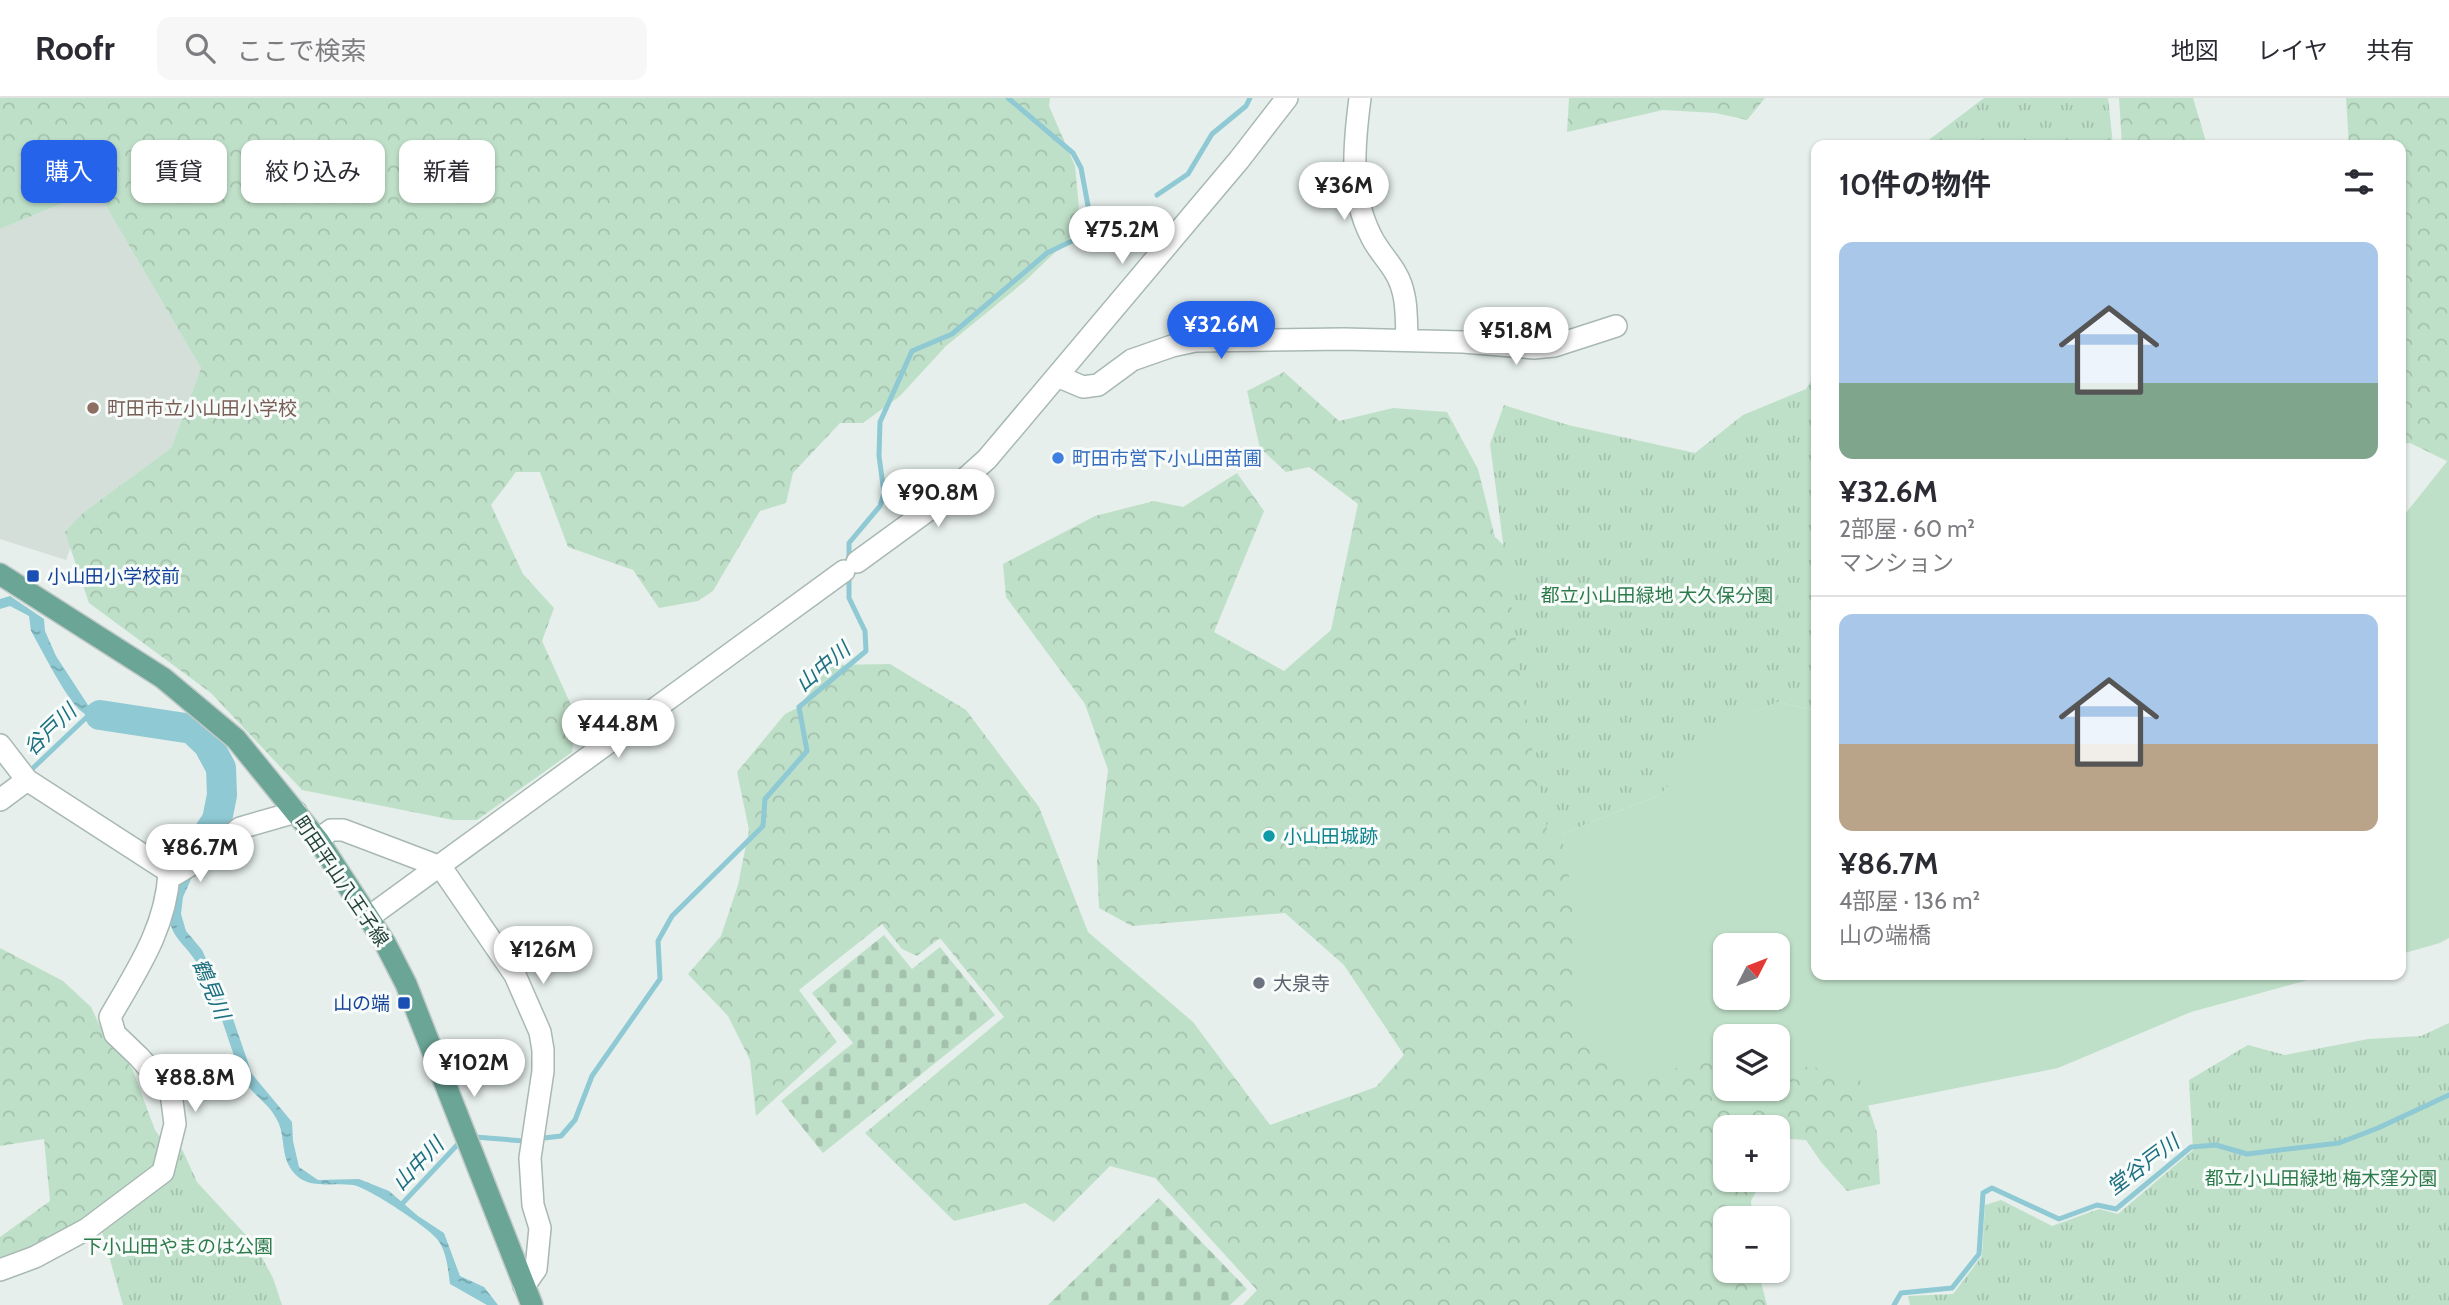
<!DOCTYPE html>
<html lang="ja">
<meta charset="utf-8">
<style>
body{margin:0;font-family:Cabin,"Noto Sans JP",sans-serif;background:#f7f7f7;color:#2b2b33;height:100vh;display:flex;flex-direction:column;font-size:26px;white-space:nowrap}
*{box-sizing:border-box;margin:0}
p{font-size:23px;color:#7c7c81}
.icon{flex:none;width:38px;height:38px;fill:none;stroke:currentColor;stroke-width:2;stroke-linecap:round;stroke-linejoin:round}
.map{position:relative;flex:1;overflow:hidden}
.sheet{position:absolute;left:1811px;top:42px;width:595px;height:840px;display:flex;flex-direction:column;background:#fff;border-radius:14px;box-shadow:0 2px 5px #0004}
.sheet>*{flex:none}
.banner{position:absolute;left:21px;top:42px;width:665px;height:63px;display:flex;gap:14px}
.needle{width:46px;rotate:48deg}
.fabs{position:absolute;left:1713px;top:835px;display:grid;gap:14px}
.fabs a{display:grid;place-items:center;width:77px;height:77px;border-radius:14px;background:#fff;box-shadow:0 2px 5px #0004;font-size:35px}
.price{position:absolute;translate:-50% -60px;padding:0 16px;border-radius:24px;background:#fff;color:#222;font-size:23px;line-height:46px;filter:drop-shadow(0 2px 4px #0008)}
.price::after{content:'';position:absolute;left:50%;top:42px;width:21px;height:16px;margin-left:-10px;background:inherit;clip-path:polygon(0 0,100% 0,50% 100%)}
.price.on{background:#2563eb;color:#fff}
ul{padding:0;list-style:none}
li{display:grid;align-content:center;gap:14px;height:371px;padding:0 28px}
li+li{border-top:2px solid #e1e1e2}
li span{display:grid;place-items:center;height:217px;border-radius:14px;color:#555}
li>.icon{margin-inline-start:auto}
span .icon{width:126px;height:126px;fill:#fffc;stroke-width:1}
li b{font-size:30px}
h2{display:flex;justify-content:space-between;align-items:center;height:84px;padding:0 28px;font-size:30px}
.tag{padding:0 24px;border-radius:14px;background:#fff;box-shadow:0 2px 5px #0004;font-size:24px;line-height:63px}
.tag.on{background:#2563eb;color:#fff}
header{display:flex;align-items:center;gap:42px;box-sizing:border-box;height:98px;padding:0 35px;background:#fff;border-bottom:2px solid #e1e1e2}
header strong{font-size:33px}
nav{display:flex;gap:38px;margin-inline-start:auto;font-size:24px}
.search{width:490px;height:63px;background:#f7f7f7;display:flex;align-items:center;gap:18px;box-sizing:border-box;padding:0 24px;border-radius:14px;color:#7c7c81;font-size:26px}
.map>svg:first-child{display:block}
.built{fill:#d4dfda}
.grass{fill:#bfe0c8;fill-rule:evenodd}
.forest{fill:url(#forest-crowns)}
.cemetery{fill:url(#cemetery-stones)}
.park{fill:url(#park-tufts)}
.water{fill:url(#water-ripples)}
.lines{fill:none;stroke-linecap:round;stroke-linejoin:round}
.stream{stroke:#8ec9d4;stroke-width:5}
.river{stroke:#8ec9d4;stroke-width:30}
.minor-casing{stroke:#a8b8b2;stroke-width:24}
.major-casing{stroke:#c2cac8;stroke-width:24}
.minor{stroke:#fff;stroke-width:21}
.major{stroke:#6aa596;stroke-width:21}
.education-dot{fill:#8d6e63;stroke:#f7fbf9;stroke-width:2.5}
.shop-dot{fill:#3f7fe0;stroke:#f7fbf9;stroke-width:2.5}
.transit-dot{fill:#1a4fb4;stroke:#f7fbf9;stroke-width:2.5}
.culture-dot{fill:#0f9aa8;stroke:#f7fbf9;stroke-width:2.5}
.worship-dot{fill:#6b7280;stroke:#f7fbf9;stroke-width:2.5}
.labels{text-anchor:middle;stroke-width:6;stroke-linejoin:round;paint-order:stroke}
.education-label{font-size:19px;fill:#785e54;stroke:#f7fbf9;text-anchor:start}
.shop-label{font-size:19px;fill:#366cbe;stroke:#f7fbf9;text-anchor:start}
.transit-label{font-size:19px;fill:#164399;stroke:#f7fbf9;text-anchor:start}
.park-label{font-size:19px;fill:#2d7a4b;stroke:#f7fbf9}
.culture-label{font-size:19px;fill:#0d838f;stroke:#f7fbf9;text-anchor:start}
.street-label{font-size:19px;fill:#24423a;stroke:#f7fbf9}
.worship-label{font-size:19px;fill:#5b616d;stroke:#f7fbf9;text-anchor:start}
.water-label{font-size:21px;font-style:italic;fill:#1c6f80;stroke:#f7fbf9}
</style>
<header>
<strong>Roofr</strong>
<div class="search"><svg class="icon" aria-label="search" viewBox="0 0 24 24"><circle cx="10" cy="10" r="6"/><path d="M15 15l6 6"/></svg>ここで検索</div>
<nav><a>地図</a><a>レイヤ</a><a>共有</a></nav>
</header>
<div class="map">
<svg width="2449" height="1207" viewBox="0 0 2449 1207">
<defs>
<pattern id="forest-crowns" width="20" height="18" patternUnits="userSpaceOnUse" patternTransform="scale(1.75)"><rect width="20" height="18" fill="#bfe0c8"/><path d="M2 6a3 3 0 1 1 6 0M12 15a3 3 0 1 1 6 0" fill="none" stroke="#a4c1ad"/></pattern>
<pattern id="cemetery-stones" width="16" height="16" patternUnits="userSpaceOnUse" patternTransform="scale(1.75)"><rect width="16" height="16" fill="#bfe0c8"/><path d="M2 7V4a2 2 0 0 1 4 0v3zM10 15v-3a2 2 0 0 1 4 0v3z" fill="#a4c1ad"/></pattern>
<pattern id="park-tufts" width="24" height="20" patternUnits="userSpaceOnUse" patternTransform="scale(1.75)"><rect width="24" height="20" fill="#bfe0c8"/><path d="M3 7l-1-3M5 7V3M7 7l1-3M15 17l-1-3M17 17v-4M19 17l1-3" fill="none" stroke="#a4c1ad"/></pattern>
<pattern id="water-ripples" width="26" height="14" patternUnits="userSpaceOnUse" patternTransform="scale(1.75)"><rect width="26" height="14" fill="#8ec9d4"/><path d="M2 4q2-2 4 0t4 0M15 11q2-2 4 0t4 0" fill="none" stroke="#74a5ad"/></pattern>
</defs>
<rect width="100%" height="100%" fill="#e6efeb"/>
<path class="built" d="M83,97l21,8 97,165 -30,80 -87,64 -18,48 -66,-21v-310z"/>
<path class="grass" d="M2449,361v479l-9,5 -39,11v-435z
M1778,604l38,9v264h510l-135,37 -133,56 -283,56 -207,-36 -19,-249 111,-44 64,-71zM1726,847h52v53h-52zM1726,938h52v52h-52z"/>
<path class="forest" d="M0,0h1050l-1,8 26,60 4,42 -10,31 -45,43 -78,64 -46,50 -37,27h-23l-47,50 -7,30 -26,8 -47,80 -15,10 -39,7 -26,-38 -65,-23 -28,-75h-24l-25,33 32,69 31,34 -12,33 34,75 -4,36 -95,68h-24l-151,-30 -91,-97 -122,-90 -24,-71 19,-20 87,-64 30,-80 -97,-165 -21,-8 -83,34z
M1569,0h196l-18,22 -31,-7 -53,-3 -96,22z
M2119,0h74l14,47h-85z
M2346,0h103v364l-39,-19 -9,1v-299h-52z
M1284,274l55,49 54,-13 54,4 31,57 17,68 27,26 32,233 20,107v135l54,42 60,-15 37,-14 1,37h52v-33l14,11 65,5 20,62 3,51 -33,7 -26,-29 -15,-22 -16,-1 -12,14v-26h-52v53h36l-11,21 1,17h-26v52l32,1 9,34h-524l14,-15 -102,-112 -45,-12 -56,56 -29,-19 -71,18 -89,-88 139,-116 -64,-79 -23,18 -15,-7 -20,-25 -83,66 38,52 -81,74 -6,-56 -22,-44 -40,-42 33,-38 17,-51 11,-55 -12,-58 48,-58 14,-7 31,-42 60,-1 76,46 73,97 49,125 105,90 77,103 106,-38 28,-32 -60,-90 -59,-52 -153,13 -33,-18 -2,-47 11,-91 -23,-66 -79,-107 -3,-33 92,-48 59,-15 29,6 54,-34 27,38 -50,121 70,39 47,-41 27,-126 -49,-37 -23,5 -26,-24 -13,-57z
M0,850l63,33 28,26 15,32 26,29 23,62 79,111 -88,59 -43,-86 -103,54v-31l50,-36 -6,-62 -44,7z"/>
<path class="cemetery" d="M884,837l28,34 28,-22 55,68 -172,138 -42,-52 72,-58 -41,-50z
M1159,1100l88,91 -17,16h-182z"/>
<path class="park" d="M1984,0h124l5,47h-191z
M1816,275v338l-38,-9 -53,22 -65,71 -111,44 -24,-130 -35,-265 14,-39 64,20 127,28 48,-38 63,-26z
M2449,925v282h-539l-2,-9 45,-2 29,-38 3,-51 16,-5 51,26 47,-17 19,5 75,-64 -4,-70 59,-35 37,10 83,-16 53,-3z
M182,1051l15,33 58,63 18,33 9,27h-159l-21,-73 68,-55 8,-26z"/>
<path class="water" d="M10,498l34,23 1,12 11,25 32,49 22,10 18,5 49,6 30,9 19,18 7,27 -5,30 -22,36 -23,51 -2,17 5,17 16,19 31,69 19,55 40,48 1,19 6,26 19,13 41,-1 30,12 29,25 26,17 16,43 24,11 14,18h-11l-37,-21c-2,-14 -3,-33 -13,-45 -9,-12 -70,-52 -84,-54 -25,-3 -51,7 -65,-21 -7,-15 -3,-32 -12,-46 -8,-15 -26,-25 -33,-40 -17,-38 -25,-83 -48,-118 -11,-17 -28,-26 -25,-49 1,-13 9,-39 15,-51 15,-30 44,-45 39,-83 -1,-5 -1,-11 -4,-15 -30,-48 -100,-18 -139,-51 -15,-12 -39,-61 -50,-80l-2,-15 -19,-10 -10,3v-10z"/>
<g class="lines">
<path class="stream" d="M1008,0l65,55 8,15 8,43 -13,28
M1157,97l31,-21 24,-40 34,-28 4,-8
M849,465v-20l31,-37 4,-13 -5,-37 1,-34 32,-71 40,-17 95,-81 29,-14 53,-14
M30,673l61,-58
M475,1039l49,4
M544,1040l17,-2 14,-16 17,-44 68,-97 -2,-38 14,-25 91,-90 2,-27 42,-48 -8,-44 67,-56 -1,-20 -16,-33v-22
M399,1109l60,-64
M1894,1207l7,-12 51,-5 27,-34 4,-61 9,-5 67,31 38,-14 19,4 75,-62 25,-2 31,9 92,-11 39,-15 71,-33"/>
<path class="river" d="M100,617l92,14 16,15 13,24 1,27 -5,25 -19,29"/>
<g class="minor-casing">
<path id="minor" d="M1360,0c-6,46 -11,95 11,138 6,13 17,24 24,36 13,21 11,45 12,68
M1057,278l26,11 15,-2 34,-25 40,-14 23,-5 149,-2 119,3 71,6 20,-2 62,-20
M857,464l81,-59 49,-44 252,-299 48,-62
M0,647l27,35 147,95 32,-19 34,-28 56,-16
M0,702l27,-20
M318,742l13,-10h12l95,36 7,7 70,102 25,57 3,18v21l-13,87 3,47 7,23 -4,41 -12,17
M369,819l475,-346
M0,1172l35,-13 52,-28 76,-57 12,-48 -4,-31 -32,-36 -24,-23 -5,-17c27,-47 56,-89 59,-144"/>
</g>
<g class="major-casing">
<path id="major" d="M0,476l163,104 73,61 82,101 67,103 21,41 126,321"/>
</g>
<use href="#minor" class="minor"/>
<use href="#major" class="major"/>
</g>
<circle class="education-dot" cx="93" cy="310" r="7"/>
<circle class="shop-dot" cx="1058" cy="360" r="7"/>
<g class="transit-dot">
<rect x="26" y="471" width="14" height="14" rx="3.5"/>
<rect x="397" y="898" width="14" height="14" rx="3.5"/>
</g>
<circle class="culture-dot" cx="1269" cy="738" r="7"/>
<circle class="worship-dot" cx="1259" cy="885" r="7"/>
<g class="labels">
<g class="education-label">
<text x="107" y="317">町田市立小山田小学校</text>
</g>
<g class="shop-label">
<text x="1072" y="367">町田市営下小山田苗圃</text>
</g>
<g class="transit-label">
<text x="47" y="485">小山田小学校前</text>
<text x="390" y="912" text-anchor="end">山の端</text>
</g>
<g class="park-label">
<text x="1657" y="504">都立小山田緑地 大久保分園</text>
<text x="2321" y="1087">都立小山田緑地 梅木窪分園</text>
<text x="178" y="1155">下小山田やまのは公園</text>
</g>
<g class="culture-label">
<text x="1283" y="745">小山田城跡</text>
</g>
<g class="street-label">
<text transform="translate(342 783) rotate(56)" y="7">町田平山八王子線</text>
</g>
<g class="worship-label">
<text x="1273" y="892">大泉寺</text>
</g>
<g class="water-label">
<text transform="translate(823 569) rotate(-40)" y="7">山中川</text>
<text transform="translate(50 632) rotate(-44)" y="7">谷戸川</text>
<text transform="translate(211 891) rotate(67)" y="7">鶴見川</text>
<text transform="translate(418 1066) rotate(-46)" y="7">山中川</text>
<text transform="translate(2143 1067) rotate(-37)" y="7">堂谷戸川</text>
</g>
</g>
</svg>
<div class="fabs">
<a><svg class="needle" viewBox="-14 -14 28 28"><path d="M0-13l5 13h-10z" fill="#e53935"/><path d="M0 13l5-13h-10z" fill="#7c7c81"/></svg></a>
<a><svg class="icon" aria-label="layers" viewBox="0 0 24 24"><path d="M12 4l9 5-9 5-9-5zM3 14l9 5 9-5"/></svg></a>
<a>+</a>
<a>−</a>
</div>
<b class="price" style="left:1344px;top:124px">¥36M</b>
<b class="price" style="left:1122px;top:168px">¥75.2M</b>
<b class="price on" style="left:1221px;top:263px">¥32.6M</b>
<b class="price" style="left:1516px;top:269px">¥51.8M</b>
<b class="price" style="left:938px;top:431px">¥90.8M</b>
<b class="price" style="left:618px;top:662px">¥44.8M</b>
<b class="price" style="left:200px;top:786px">¥86.7M</b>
<b class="price" style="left:543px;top:888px">¥126M</b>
<b class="price" style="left:474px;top:1001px">¥102M</b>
<b class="price" style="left:195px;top:1016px">¥88.8M</b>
<div class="banner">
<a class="tag on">購入</a>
<a class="tag">賃貸</a>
<a class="tag">絞り込み</a>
<a class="tag">新着</a>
</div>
<section class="sheet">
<h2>10件の物件<svg class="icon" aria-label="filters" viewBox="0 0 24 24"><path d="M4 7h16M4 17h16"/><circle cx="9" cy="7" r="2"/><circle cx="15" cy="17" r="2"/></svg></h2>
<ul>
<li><span style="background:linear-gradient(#a9c7e8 65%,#7fa58c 0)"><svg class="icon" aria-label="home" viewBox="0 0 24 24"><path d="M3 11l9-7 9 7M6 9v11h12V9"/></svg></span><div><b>¥32.6M</b><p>2部屋 · 60 m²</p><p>マンション</p></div></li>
<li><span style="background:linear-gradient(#a9c7e8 60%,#b9a48a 0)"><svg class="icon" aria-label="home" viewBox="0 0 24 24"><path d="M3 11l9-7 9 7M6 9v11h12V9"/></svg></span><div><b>¥86.7M</b><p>4部屋 · 136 m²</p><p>山の端橋</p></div></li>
</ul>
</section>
</div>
